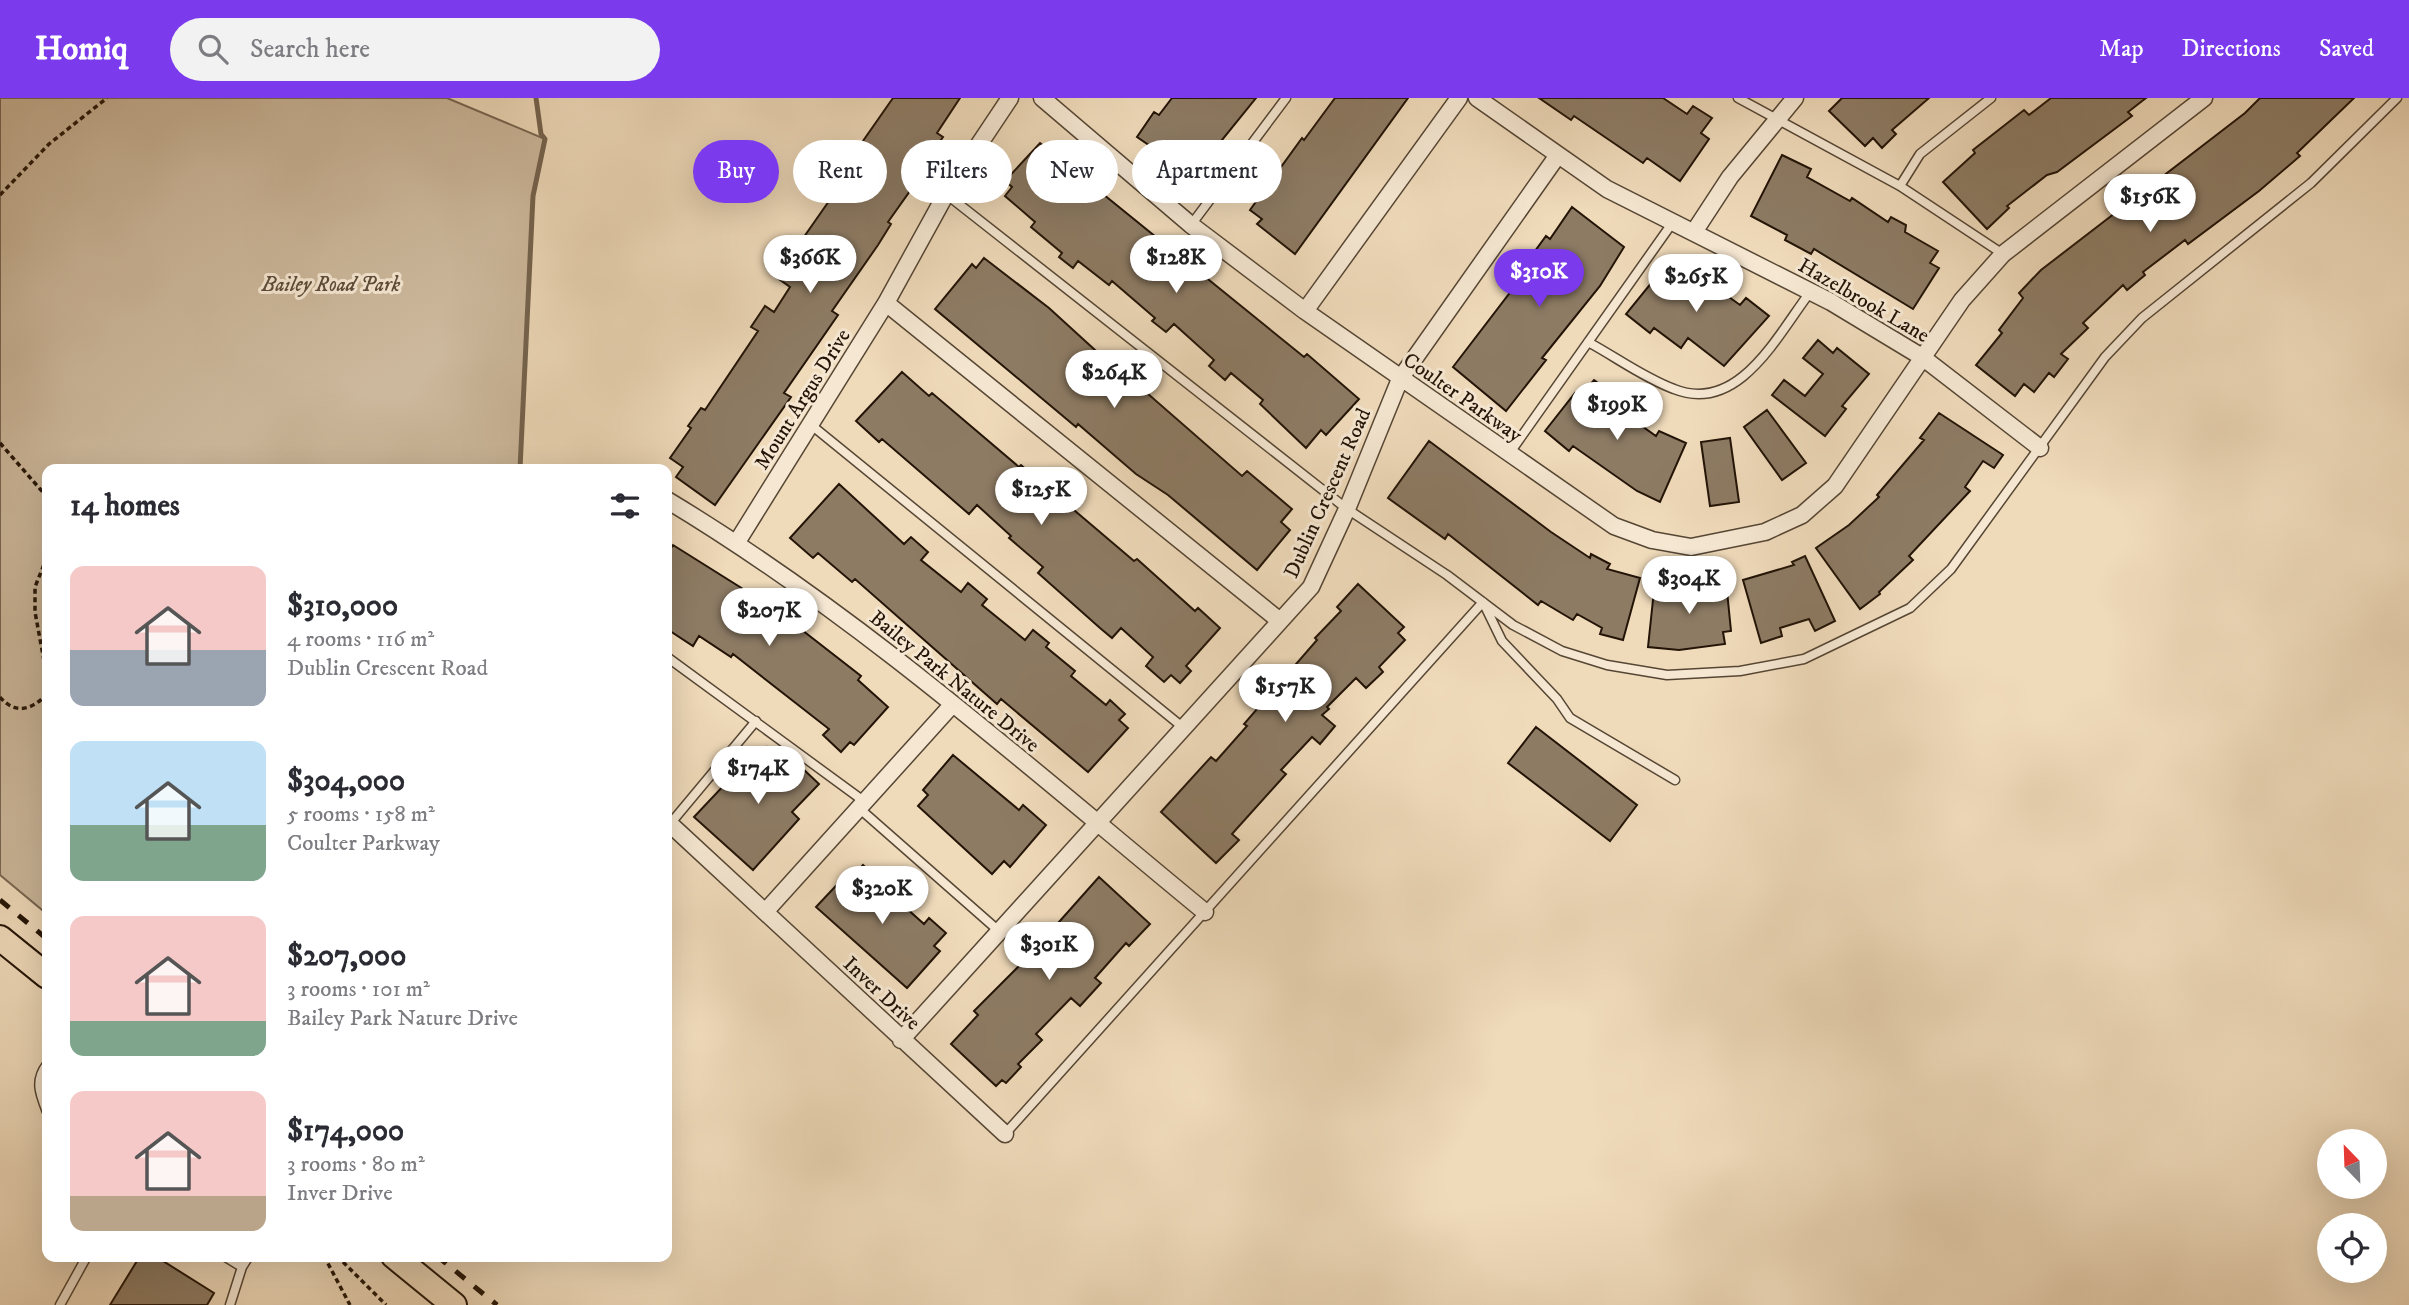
<!DOCTYPE html>
<meta charset="utf-8">
<style>
body{margin:0;font-family:"IM FELL DW Pica",serif;background:#f2f2f3;color:#2b2b33;height:100vh;display:flex;flex-direction:column;font-size:26px;white-space:nowrap}
*{box-sizing:border-box;margin:0}
p{font-size:23px;color:#7c7c81}
.icon{flex:none;width:38px;height:38px;fill:none;stroke:currentColor;stroke-width:2;stroke-linecap:round;stroke-linejoin:round}
.map{position:relative;flex:1;overflow:hidden}
.panel{position:absolute;left:42px;top:366px;width:630px;height:798px;display:flex;flex-direction:column;background:#fff;border-radius:14px;box-shadow:0 7px 28px #0002}
.panel>*{flex:none}
.banner{position:absolute;left:693px;top:42px;width:665px;height:63px;display:flex;gap:14px}
.needle{width:46px;rotate:337deg}
.tools{position:absolute;left:2317px;top:1031px;display:grid;gap:14px}
.tools a{display:grid;place-items:center;width:70px;height:70px;border-radius:50%;background:#fff;box-shadow:0 7px 28px #0002;font-size:35px}
.price{position:absolute;translate:-50% -60px;padding:0 16px;border-radius:24px;background:#fff;color:#222;font-size:23px;line-height:46px;filter:drop-shadow(0 2px 4px #0008)}
.price::after{content:'';position:absolute;left:50%;top:42px;width:21px;height:16px;margin-left:-10px;background:inherit;clip-path:polygon(0 0,100% 0,50% 100%)}
.price.selected{background:#7c3aed;color:#fff}
ul{padding:0;list-style:none}
li{display:flex;align-items:center;gap:21px;height:175px;padding:0 28px}
li span{display:grid;place-items:center;flex:none;width:196px;height:140px;border-radius:14px;color:#555}
li>.icon{margin-inline-start:auto}
span .icon{width:84px;height:84px;fill:#fffc;stroke-width:1}
li b{font-size:30px}
h2{display:flex;justify-content:space-between;align-items:center;height:84px;padding:0 28px;font-size:30px}
.tag{padding:0 24px;border-radius:32px;background:#fff;box-shadow:0 7px 28px #0002;font-size:24px;line-height:63px}
.tag.selected{background:#7c3aed;color:#fff}
header{display:flex;align-items:center;gap:42px;box-sizing:border-box;height:98px;padding:0 35px;background:#7c3aed;color:#fff}
header strong{font-size:33px}
nav{display:flex;gap:38px;margin-inline-start:auto;font-size:24px}
.search{width:490px;height:63px;background:#f2f2f3;display:flex;align-items:center;gap:18px;box-sizing:border-box;padding:0 24px;border-radius:38px;color:#7c7c81;font-size:26px}
.map>svg:first-child{display:block}
.green{fill:#ccb89c;stroke:#786652;stroke-width:2}
.lines{fill:none;stroke-linecap:round;stroke-linejoin:round}
.stream{stroke:#74634e;stroke-width:5}
.building{fill:#8d7b64;stroke:#231407;stroke-width:2}
.service-casing{stroke:#564634;stroke-width:11}
.minor-casing{stroke:#564634;stroke-width:19}
.primary-casing{stroke:#231407;stroke-width:28}
.path{stroke:#231407;stroke-width:3.5;stroke-dasharray:5 3.5;stroke-linecap:butt}
.service{stroke:#f5e7d2;stroke-width:8}
.minor{stroke:#f5e7d2;stroke-width:16}
.primary{stroke:#efdaba;stroke-width:24}
.rail{stroke:#231407;stroke-width:5;stroke-dasharray:12 12;stroke-linecap:butt}
.labels{text-anchor:middle;stroke-width:6;stroke-linejoin:round;paint-order:stroke}
.park-label{font-size:21px;font-style:italic;fill:#5e4d3b;stroke:#f5e7d2}
.street-label{font-size:21px;fill:#231407;stroke:#f5e7d2}
</style>
<header>
<strong>Homiq</strong>
<div class="search"><svg class="icon" aria-label="search" viewBox="0 0 24 24"><circle cx="10" cy="10" r="6"/><path d="M15 15l6 6"/></svg>Search here</div>
<nav><a>Map</a><a>Directions</a><a>Saved</a></nav>
</header>
<div class="map">
<svg width="2409" height="1207" viewBox="0 0 2409 1207">
<rect width="100%" height="100%" fill="#efdaba"/>
<filter id="stains"><feTurbulence type="fractalNoise" baseFrequency=".00286" numOctaves="4"/><feColorMatrix values="0 0 0 0 .2 0 0 0 0 .09 0 0 0 0 .02 0 0 0 .5 -.17"/></filter>
<radialGradient id="worn" r=".72"><stop offset=".6" stop-color="#630" stop-opacity="0"/><stop offset="1" stop-color="#630" stop-opacity=".3"/></radialGradient>
<path class="green" d="M0,0h447l98,41 -12,57 -13,273h-473v445l-47,-39z"/>
<g class="lines">
<path class="stream" d="M520,371l13,-273 12,-57 -4,-5 -5,-36"/>
</g>
<path class="building" d="M893,0h67l-23,35 6,4 -29,41 3,3 -29,41 3,2 -13,21 -46,66 6,4 -54,78 7,4 -76,108 -39,-28 7,-10 -13,-9 21,-30 -3,-2 13,-18 4,2 53,-79 -7,-4 14,-21 9,6 16,-25 -14,-10 53,-76 -5,-4 9,-14 8,5 6,-10 8,5 16,-22 -15,-10z
M1172,0h84l-43,53 4,3 -17,26 -63,-43 17,-25 5,3z
M1335,0h73l-113,156 -38,-30 5,-5 -12,-9 52,-72 2,2z
M1539,0h124l24,16 6,-8 19,12 -11,15 8,6 -29,42 -33,-23 -4,5 -69,-47 -3,4z
M1842,0h87l-37,32 4,4 -14,14 -9,-10 -8,8 -36,-35z
M2051,0h95l-18,14 4,4 -75,56 -10,3 -40,31 2,2 -22,21 -44,-47 32,-29 -2,-3 51,-40 5,5z
M2260,0h94l-57,55 3,3 -41,35 -71,53 -3,-4 -42,32 2,3 -18,15 -4,-5 -40,38 5,5 -27,26 7,5 -14,18 -5,-4 -15,19 -10,-8 -9,12 -39,-31 26,-32 -3,-3 24,-32 -4,-5 22,-23 204,-157z
M1040,45l264,214 3,-3 52,45 -33,36 -5,-5 -15,18 -46,-44 3,-4 -32,-27 -6,7 -16,-14 5,-6 -40,-36 -8,8 -14,-11 3,-3 -43,-37 -3,4 -31,-24 -5,7 -14,-11 3,-4 -31,-26 4,-5 -30,-26 7,-9 -7,-6z
M1782,57l29,14 -4,8 43,24 2,-3 36,24 3,-5 15,8 -1,7 33,19 -8,12 9,5 -26,41 -99,-60 -3,5 -26,-14 2,-5 -36,-19z
M1572,109l52,40 -24,39 -58,72 4,2 -40,51 -53,-44 78,-102 -4,-3 19,-26 4,3z
M984,160l65,50 57,52 5,-5 17,14 -4,4 118,103 5,-5 45,38 -11,13 9,8 -33,40 -89,-75 -32,-21 -58,-50 -2,3 -141,-118 37,-45 4,4z
M1670,162l30,24 2,-4 9,4 29,21 6,-7 23,18 -45,50 -36,-28 -7,10 -27,-20 -4,5 -24,-19z
M1818,242l15,13 4,-5 32,26 -27,32 4,3 -21,27 -53,-41 12,-15 21,16 18,-22 -20,-16z
M902,274l27,24 3,-3 87,74 2,-2 113,96 3,-2 58,52 3,-3 22,20 -34,38 5,5 -11,12 -9,-8 -7,7 -18,-16 7,-9 -32,-29 -9,10 -12,-10 -62,-55 5,-6 -34,-29 2,-2 -34,-31 -8,9 -87,-75 -3,3 -23,-21z
M1594,282l20,15 -6,7 48,34 3,-5 27,12 -26,59 -23,-11 -64,-45 -4,5 -24,-20 30,-38 5,4z
M1767,312l39,53 -24,17 -38,-53z
M1939,315l64,42 -9,13 -11,-7 -18,26 5,4 -61,65 4,4 -34,32 1,2 -20,15 -44,-61 33,-23 30,-28 -2,-2 47,-55 -4,-2z
M1730,340l9,64 -29,4 -9,-64z
M1429,343l122,91 39,26 1,-4 19,10 -3,5 33,9 -17,62 -23,-6 2,-6 -25,-14 -4,6 -32,-19 -3,4 -90,-71 -3,5 -57,-41z
M839,386l65,60 7,-7 17,15 -7,8 40,32 7,-9 19,16 -5,6 43,35 8,-10 16,13 -3,4 29,24 -4,5 35,29 4,-5 15,14 -6,6 9,8 -40,44 -87,-73 -4,5 -142,-125 -3,3 -34,-29 -5,5 -23,-20z
M673,447l102,64 86,67 -3,4 30,27 -34,38 -4,-3 -9,10 -18,-17 6,-6 -96,-75 -2,3 -32,-21 -6,10 -26,-17v-75z
M1805,458l30,65 -20,10 -6,-12 -29,9 2,8 -21,7 -18,-63 51,-15 -2,-3z
M1655,483l37,4 34,-4 5,50 -8,1 2,12 -46,6 -31,-3z
M1358,486l46,43 -6,6 7,7 -26,27 4,5 -17,16 -10,-10 -29,29 2,2 -7,6 13,11 -15,18 -8,-7 -31,33 5,4 -54,60 7,6 -23,23 -55,-51 50,-55 5,4 31,-35 -3,-2 73,-84 -2,-2 26,-27 -4,-4z
M1536,629l101,78 -27,36 -102,-78z
M767,649l10,9 6,-6 36,34 -27,28 7,7 -46,51 -59,-53 48,-51 4,3z
M953,657l66,55 4,-5 23,20 -36,42 -6,-6 -12,13 -74,-68 10,-11 -5,-5z
M863,767l17,16 -2,2 46,41 5,-6 17,15 -12,13 6,5 -33,37 -91,-81 33,-35 4,4z
M1099,779l51,47 -21,22 -3,-3 -31,35 6,5 -21,23 -9,-8 -35,36 6,6 -24,24 3,3 -15,16 -4,-3 -6,6 -45,-42 27,-29 -4,-4 53,-53z
M140,1158h15l59,37 -7,12h-97z"/>
<g class="lines">
<g class="service-casing">
<path id="service" d="M1738,0l162,88 103,68
M1900,88l20,-32 71,-56
M946,96l401,315 100,66 66,50 49,26 45,14 60,10 73,-4 64,-12 106,-51 41,-39 154,-212 37,-39 169,-135 86,-85
M1191,127l95,-127
M1588,244c28,15 56,36 86,47 65,26 104,-55 137,-98
M810,326l375,305
M1509,356l164,-232
M667,559l198,145
M860,711l140,123
M670,726l86,-103
M47,966c-13,17 -7,30 0,48
M1005,1036l478,-532 19,39 55,58 13,19 105,62
M224,1158l18,11 7,-11
M60,1207l27,-49
M230,1207l12,-38"/>
</g>
<g class="minor-casing">
<path id="minor" d="M1042,0l149,127 114,86 309,215 38,14 39,7 74,-15 37,-17 33,-29 127,-186 41,-46 201,-156
M1477,0l130,91 224,113 91,55 118,91
M1694,134l36,-55 65,-79
M886,205l394,318
M1305,213l154,-213
M667,402c193,116 364,269 538,412
M737,444l149,-239 60,-109 64,-96
M670,726l335,310
M765,814l187,-207
M901,942l410,-453 36,-78 53,-130 158,-224"/>
</g>
<g class="primary-casing">
<path id="primary" d="M0,840l47,38
M394,1158l60,49"/>
</g>
<path class="path" d="M0,97l49,-51 58,-46
M0,345l47,54
M47,459l-12,30v25l12,65
M0,599c15,18 32,13 47,-3
M324,1158l26,49
M337,1158l49,49"/>
<use href="#service" class="service"/>
<use href="#minor" class="minor"/>
<use href="#primary" class="primary"/>
<path class="rail" d="M0,802l47,39
M437,1158l60,49"/>
</g>
<g class="labels">
<g class="park-label">
<text x="331" y="193">Bailey Road Park</text>
</g>
<g class="street-label">
<text transform="translate(1864 202) rotate(30)" y="7">Hazelbrook Lane</text>
<text transform="translate(1463 299) rotate(35)" y="7">Coulter Parkway</text>
<text transform="translate(802 301) rotate(-58)" y="7">Mount Argus Drive</text>
<text transform="translate(1327 395) rotate(-66)" y="7">Dublin Crescent Road</text>
<text transform="translate(955 583) rotate(39)" y="7">Bailey Park Nature Drive</text>
<text transform="translate(882 895) rotate(43)" y="7">Inver Drive</text>
</g>
</g>
<rect width="100%" height="100%" filter="url(#stains)"/>
<rect width="100%" height="100%" fill="url(#worn)"/>
</svg>
<div class="tools">
<a><svg class="needle" viewBox="-14 -14 28 28"><path d="M0-13l5 13h-10z" fill="#e53935"/><path d="M0 13l5-13h-10z" fill="#7c7c81"/></svg></a>
<a><svg class="icon" aria-label="locate" viewBox="0 0 24 24"><circle cx="12" cy="12" r="6"/><path d="M12 2v4M12 18v4M2 12h4M18 12h4"/></svg></a>
</div>
<b class="price" style="left:2150px;top:136px">$156K</b>
<b class="price" style="left:810px;top:197px">$366K</b>
<b class="price" style="left:1176px;top:197px">$128K</b>
<b class="price selected" style="left:1539px;top:211px">$310K</b>
<b class="price" style="left:1696px;top:216px">$265K</b>
<b class="price" style="left:1114px;top:312px">$264K</b>
<b class="price" style="left:1617px;top:344px">$199K</b>
<b class="price" style="left:1041px;top:429px">$125K</b>
<b class="price" style="left:1689px;top:518px">$304K</b>
<b class="price" style="left:769px;top:550px">$207K</b>
<b class="price" style="left:1285px;top:626px">$157K</b>
<b class="price" style="left:758px;top:708px">$174K</b>
<b class="price" style="left:882px;top:828px">$320K</b>
<b class="price" style="left:1049px;top:884px">$301K</b>
<div class="banner">
<a class="tag selected">Buy</a>
<a class="tag">Rent</a>
<a class="tag">Filters</a>
<a class="tag">New</a>
<a class="tag">Apartment</a>
</div>
<section class="panel">
<h2>14 homes<svg class="icon" aria-label="filters" viewBox="0 0 24 24"><path d="M4 7h16M4 17h16"/><circle cx="9" cy="7" r="2"/><circle cx="15" cy="17" r="2"/></svg></h2>
<ul>
<li><span style="background:linear-gradient(#f6c9c9 60%,#9aa5b1 0)"><svg class="icon" aria-label="home" viewBox="0 0 24 24"><path d="M3 11l9-7 9 7M6 9v11h12V9"/></svg></span><div><b>$310,000</b><p>4 rooms · 116 m²</p><p>Dublin Crescent Road</p></div></li>
<li><span style="background:linear-gradient(#bfe0f5 60%,#7fa58c 0)"><svg class="icon" aria-label="home" viewBox="0 0 24 24"><path d="M3 11l9-7 9 7M6 9v11h12V9"/></svg></span><div><b>$304,000</b><p>5 rooms · 158 m²</p><p>Coulter Parkway</p></div></li>
<li><span style="background:linear-gradient(#f6c9c9 75%,#7fa58c 0)"><svg class="icon" aria-label="home" viewBox="0 0 24 24"><path d="M3 11l9-7 9 7M6 9v11h12V9"/></svg></span><div><b>$207,000</b><p>3 rooms · 101 m²</p><p>Bailey Park Nature Drive</p></div></li>
<li><span style="background:linear-gradient(#f6c9c9 75%,#b9a48a 0)"><svg class="icon" aria-label="home" viewBox="0 0 24 24"><path d="M3 11l9-7 9 7M6 9v11h12V9"/></svg></span><div><b>$174,000</b><p>3 rooms · 80 m²</p><p>Inver Drive</p></div></li>
</ul>
</section>
</div>
